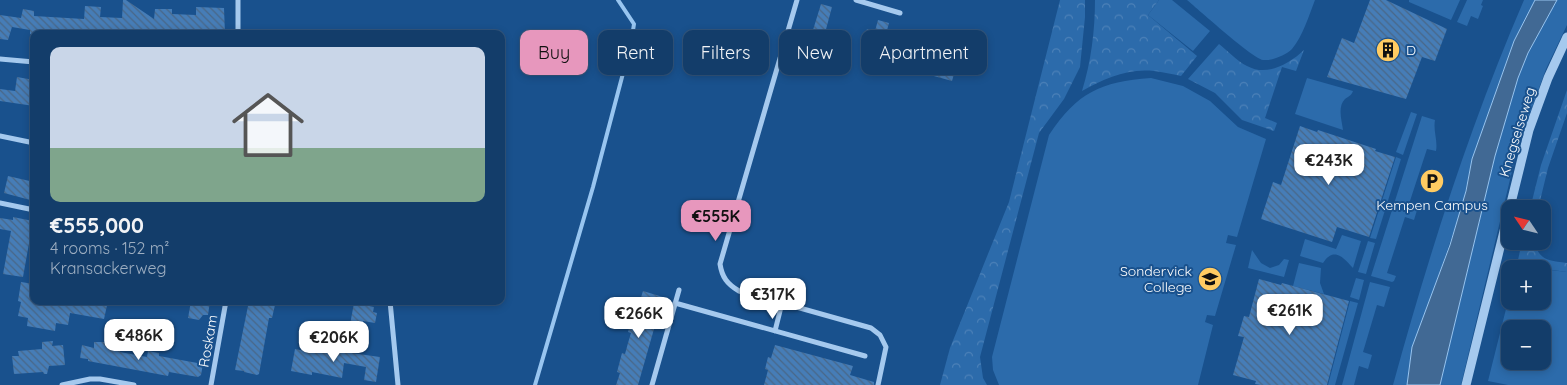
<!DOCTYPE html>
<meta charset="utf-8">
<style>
body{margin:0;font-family:Quicksand,sans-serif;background:#204872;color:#f1f3f6;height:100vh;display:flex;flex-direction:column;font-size:19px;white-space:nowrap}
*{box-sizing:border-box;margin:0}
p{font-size:16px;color:#9daec1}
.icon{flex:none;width:28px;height:28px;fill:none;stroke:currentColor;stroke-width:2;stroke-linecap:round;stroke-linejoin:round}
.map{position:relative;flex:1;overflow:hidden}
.sheet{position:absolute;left:30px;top:30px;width:475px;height:275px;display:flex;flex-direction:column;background:#133d6a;border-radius:10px;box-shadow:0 2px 8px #0003,0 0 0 1px #32567e}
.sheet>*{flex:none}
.top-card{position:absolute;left:520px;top:30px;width:475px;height:45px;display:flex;gap:10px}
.needle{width:32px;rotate:305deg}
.controls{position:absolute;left:1501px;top:200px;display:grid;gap:10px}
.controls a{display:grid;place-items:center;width:50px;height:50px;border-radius:10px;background:#133d6a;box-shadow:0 2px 8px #0003,0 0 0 1px #32567e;font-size:25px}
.price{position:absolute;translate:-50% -42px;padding:0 11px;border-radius:10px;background:#fff;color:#222;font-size:16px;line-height:32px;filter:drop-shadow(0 1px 2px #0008)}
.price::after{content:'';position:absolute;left:50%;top:30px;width:15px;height:11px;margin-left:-8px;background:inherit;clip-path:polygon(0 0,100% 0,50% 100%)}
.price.on{background:#e797bd;color:#111}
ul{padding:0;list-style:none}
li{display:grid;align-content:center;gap:10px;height:265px;padding:0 20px}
li span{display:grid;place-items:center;height:155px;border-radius:10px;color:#555}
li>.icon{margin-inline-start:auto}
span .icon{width:90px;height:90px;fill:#fffc;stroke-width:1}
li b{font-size:21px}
.tag{padding:0 18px;border-radius:10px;background:#133d6a;box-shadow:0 2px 8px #0003,0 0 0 1px #32567e;font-size:18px;line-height:45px}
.tag.on{background:#e797bd;color:#111}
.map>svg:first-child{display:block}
.grass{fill:#2c6bab;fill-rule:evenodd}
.forest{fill:url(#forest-crowns)}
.water{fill:#416994;stroke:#98c5f0}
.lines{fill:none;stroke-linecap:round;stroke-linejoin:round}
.stream{stroke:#98c5f0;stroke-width:4}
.building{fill:url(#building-back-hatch)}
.minor{stroke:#a5c9ee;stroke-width:5}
.tertiary{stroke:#a5c9ee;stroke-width:9}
.labels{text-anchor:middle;stroke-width:4;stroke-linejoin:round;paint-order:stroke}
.poi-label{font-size:14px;fill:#fff;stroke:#19518d;text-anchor:start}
.street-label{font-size:14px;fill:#fff;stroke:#19518d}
</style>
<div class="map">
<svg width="1567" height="385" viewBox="0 0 1567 385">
<defs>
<pattern id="forest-crowns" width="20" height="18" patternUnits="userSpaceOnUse" patternTransform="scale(1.25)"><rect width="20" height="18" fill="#2c6bab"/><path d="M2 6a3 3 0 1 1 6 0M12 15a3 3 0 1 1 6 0" fill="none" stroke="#4c81b8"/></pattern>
<pattern id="building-back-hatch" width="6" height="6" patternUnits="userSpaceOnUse" patternTransform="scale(1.25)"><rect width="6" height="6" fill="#467db7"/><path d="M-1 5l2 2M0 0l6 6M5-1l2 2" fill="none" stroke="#496787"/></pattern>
</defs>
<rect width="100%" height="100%" fill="#19518d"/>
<path class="grass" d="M1159,0h13l38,31 -17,20 -45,-36z
M1187,0h128c-6,15 -12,36 -23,49 -6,6 -20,12 -29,11 -11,-2 -64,-50 -76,-60z
M1409,0h51l-9,20 -42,-18z
M1467,0h16l-2,5 2,1 -5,13 -7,-3 -4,10 -10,-4z
M1524,0h11l-21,41 -42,118 -9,45 -34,100 -10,25 -9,33 -3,23h-14c36,-131 77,-260 131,-385z
M1557,0h10v25l-21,44 -28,77 -57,239h-21l55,-229 23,-78 10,-25z
M1151,78l32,8 27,15 28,26 28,12 -29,98 -9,-2 -2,8 10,2 -21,71 -8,-1 -2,7 8,3 -15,60h-199l-6,-15 -1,-13 57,-222c29,-43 51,-53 102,-57z
M1307,78l46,13c-2,5 -4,5 -8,8 -8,8 -3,22 -2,31l-48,-16z
M1411,112l6,2 -14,41 -7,-3z
M1422,116l13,4c-2,11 3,21 1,31l-9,-2 -18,55 9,3 -4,13 -9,-3 -18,56 9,3 -2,5 -2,1 -21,-6z
M1396,157l5,2 -25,80 -6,-1z
M1342,235l19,6 -8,27c-9,-10 -19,-22 -30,-5l-23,-7 5,-17 31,10z
M1368,241l7,2 -9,31 -8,-2z
M1252,250l9,13 9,5 9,-3 5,-6 5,1 -5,17 -36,-9z
M1299,263l22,5 -1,15 4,11 -31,-8z
M1542,269l25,3v113h-59l-20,-4 22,-88v8h32zM1510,329h32v32h-32z
M1356,278l8,2 -5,20 -9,-3z
M1370,282l20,5 -6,20 -7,-2 -14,47 9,3 -4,14 -9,-3 -5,19h-12z
M1350,301l8,2 -23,82h-7z"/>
<path class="forest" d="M1060,0h25v17l-5,50 -16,32 -25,34 -59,224 3,21 4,7h-47l10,-37 59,-146z
M1095,0h64l-11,15 49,41 -16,20c-9,-2 -18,-4 -27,-5 -27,-3 -50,8 -72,20 9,-29 13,-60 13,-91z
M1219,44c9,7 18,17 28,22 20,11 42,-2 57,-16l-8,21 -14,-4 -17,51 12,5 -3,8 -32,-11 -27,-27 -27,-14z
M1567,90v23l-19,55 -10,41h-8l11,-44z
M1522,241h11c8,20 13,19 34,22v9l-50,-7z"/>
<path class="water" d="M1535,0h22l-29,53 -10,25 -23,78 -55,229h-33l5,-38 38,-102 16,-54 6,-32 42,-118z"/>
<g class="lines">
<path class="stream" d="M535,385l58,-198 38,-144 3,-19 -16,-24"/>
</g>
<path class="building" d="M123,0h3l28,19 1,-10h17v5l24,1v-8l28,1 1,26h-195v-4l-18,-3 -4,13 -8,-1v-24l21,3 2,-9 11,2v5l50,3 1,-13 16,1 -1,10 22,1z
M1370,0h16l61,29 -12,32 -13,-4 -16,42 -79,-22 15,-39 12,5z
M821,4l11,3 -7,26 -12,-3z
M878,20l11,3 -6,22 -20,-6 4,-10 8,2z
M915,33l53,15 -5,17 -6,-1 -5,17 -40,-11 4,-18 -6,-2z
M17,77l17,3v26l-34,-5v-12l15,2z
M1300,126l17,6 1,-2 58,19 -1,2 20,6 -26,80 -32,-10 -5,15 -71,-23 12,-37 8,3z
M8,176l26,6v19l-30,-8z
M13,217l20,4 -10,56 -20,-3 8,-43 -11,-2v-11l13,2z
M1259,279l22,6 1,-2 67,18 -22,84h-66l-6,-1 1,-3 -23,-6 11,-38 -6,-1 6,-20 5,1z
M21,282l13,2v17h74l-4,18 -34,-6 -2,12 -12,-2 -1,8 -28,-5 1,-8 -10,-2 3,-14 -3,-1z
M643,291l20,6 -3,11 -22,77h-22l4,-12 -3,-1 5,-19 3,1 3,-11 3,-10 -3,-1 4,-14 1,-6 3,1z
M191,301h19l-2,14h-5l-4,5 -11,-2z
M249,301h24l-1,4h3l-3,13h-3l-10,56 -2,1 -13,-3v-1l-9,-1z
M354,303l20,4 -1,5 4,1 -2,10 -12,-2 -2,11 -12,-2z
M53,341l-1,5 11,-1 2,20 -16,1 -2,8h-3l-1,-2 -29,2 -2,-18h7l-1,-5 24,-2v-7z
M94,342h12l16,2 -2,8 27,5 1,-6 11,2v3l44,8 -2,11 -3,2 -29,-5 -1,4 -80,-15v-2l-8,-1 2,-13 12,3z
M775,345l78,21 -3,9 24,7v3h-110l4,-15 -3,-1 3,-12 3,1z
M316,348l64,9 -4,25 -12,-2 2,-13 -22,-4 -2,15 -30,-6v3l-21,-4 4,-22 20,4z"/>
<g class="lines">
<path class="minor" d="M238,0v34
M797,0l-77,264c2,13 7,20 19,27l132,37 9,7 6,12 -8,38
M856,0l44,13
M0,59l34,3
M0,136l34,7
M0,203l34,7
M390,301l8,84
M675,303l190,53
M775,331l7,-28
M62,385l28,-6h10l34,6
M211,385l15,-84
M652,385l27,-95"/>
<path class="tertiary" d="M1466,385l63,-255 19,-52 19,-41"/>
</g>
<defs>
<g id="building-disc" transform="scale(1.25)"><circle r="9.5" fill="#ffcb62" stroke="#19518d"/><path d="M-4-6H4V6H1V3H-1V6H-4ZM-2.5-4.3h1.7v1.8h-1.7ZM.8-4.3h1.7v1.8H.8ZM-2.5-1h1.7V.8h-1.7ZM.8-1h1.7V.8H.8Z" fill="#111"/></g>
<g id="parking-disc" transform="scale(1.25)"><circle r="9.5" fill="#ffcb62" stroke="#19518d"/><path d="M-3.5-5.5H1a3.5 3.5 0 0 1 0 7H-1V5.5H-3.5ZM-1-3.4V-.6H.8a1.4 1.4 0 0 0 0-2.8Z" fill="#111"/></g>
<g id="school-disc" transform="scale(1.25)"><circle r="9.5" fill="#ffcb62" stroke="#19518d"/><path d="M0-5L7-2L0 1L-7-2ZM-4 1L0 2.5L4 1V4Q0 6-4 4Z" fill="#111"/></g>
</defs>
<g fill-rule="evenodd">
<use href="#building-disc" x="1388" y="50"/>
<use href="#parking-disc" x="1432" y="181"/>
<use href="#school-disc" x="1210" y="279"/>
</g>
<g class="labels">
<g class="poi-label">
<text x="1406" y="55">D</text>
<text x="1432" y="210" text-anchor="middle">Kempen Campus</text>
<text x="1192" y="276" text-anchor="end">Sondervick<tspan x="1192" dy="16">College</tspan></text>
</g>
<g class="street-label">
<text transform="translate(1517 132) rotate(-73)" y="5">Knegselseweg</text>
<text transform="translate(208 341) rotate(-80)" y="5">Roskam</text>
</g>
</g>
</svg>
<div class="controls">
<a><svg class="needle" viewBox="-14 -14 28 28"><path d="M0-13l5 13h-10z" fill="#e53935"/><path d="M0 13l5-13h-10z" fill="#9daec1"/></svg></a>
<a>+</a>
<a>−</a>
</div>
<b class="price" style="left:1329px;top:186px">€243K</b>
<b class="price on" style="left:716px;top:242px">€555K</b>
<b class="price" style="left:773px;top:320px">€317K</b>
<b class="price" style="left:1290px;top:336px">€261K</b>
<b class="price" style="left:639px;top:339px">€266K</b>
<b class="price" style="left:139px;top:361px">€486K</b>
<b class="price" style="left:334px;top:363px">€206K</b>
<div class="top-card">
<a class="tag on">Buy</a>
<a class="tag">Rent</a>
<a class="tag">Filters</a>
<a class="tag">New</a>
<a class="tag">Apartment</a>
</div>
<section class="sheet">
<ul>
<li><span style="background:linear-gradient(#c9d6e8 65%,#7fa58c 0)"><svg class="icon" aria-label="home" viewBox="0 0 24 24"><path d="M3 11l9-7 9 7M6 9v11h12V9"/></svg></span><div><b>€555,000</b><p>4 rooms · 152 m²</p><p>Kransackerweg</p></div></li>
</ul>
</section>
</div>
